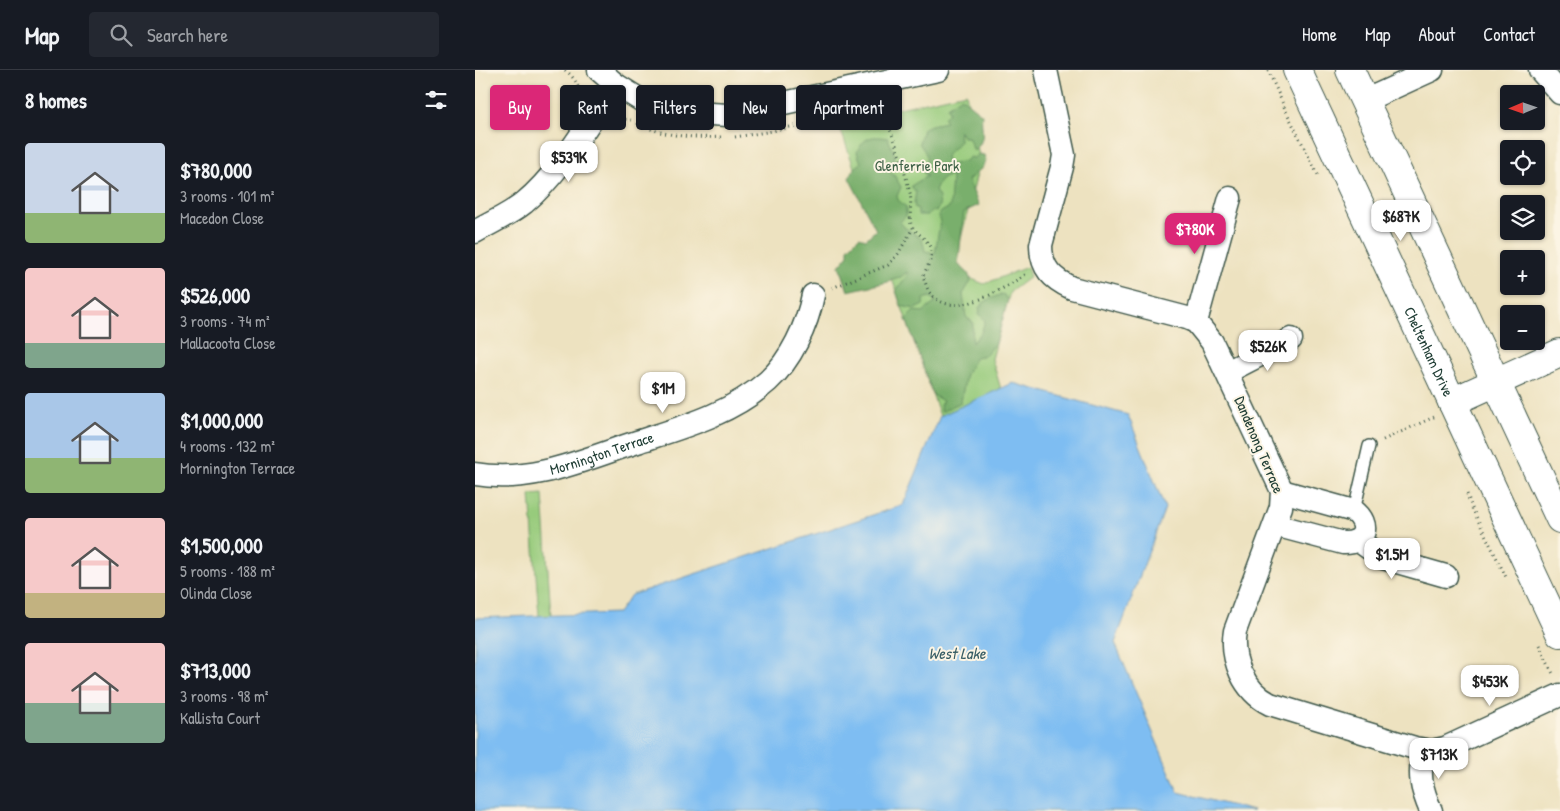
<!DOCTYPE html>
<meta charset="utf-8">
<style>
body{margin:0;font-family:"Patrick Hand",sans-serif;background:#242831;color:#f1f3f6;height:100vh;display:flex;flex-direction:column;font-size:19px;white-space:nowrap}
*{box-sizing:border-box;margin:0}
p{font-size:16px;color:#9ea1a6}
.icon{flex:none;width:28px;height:28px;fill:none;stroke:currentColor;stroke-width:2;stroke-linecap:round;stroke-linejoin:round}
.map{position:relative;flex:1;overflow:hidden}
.panel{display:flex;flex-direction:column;background:#171b24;width:475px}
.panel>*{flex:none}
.top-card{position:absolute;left:15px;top:15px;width:475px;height:45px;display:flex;gap:10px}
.needle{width:32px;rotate:268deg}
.buttons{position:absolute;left:1025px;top:15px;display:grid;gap:10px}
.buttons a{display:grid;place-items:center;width:45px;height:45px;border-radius:5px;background:#171b24;box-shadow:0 1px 4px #0004;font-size:25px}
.price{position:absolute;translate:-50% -42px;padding:0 11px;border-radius:10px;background:#fff;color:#222;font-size:16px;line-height:32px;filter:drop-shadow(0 1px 2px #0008)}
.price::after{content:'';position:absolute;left:50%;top:30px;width:15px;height:11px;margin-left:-8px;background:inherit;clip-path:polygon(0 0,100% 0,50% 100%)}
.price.active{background:#db2777;color:#fff}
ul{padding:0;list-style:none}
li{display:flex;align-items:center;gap:15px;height:125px;padding:0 25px}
li span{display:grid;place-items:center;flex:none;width:140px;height:100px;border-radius:5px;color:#555}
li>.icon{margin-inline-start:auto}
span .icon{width:60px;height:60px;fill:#fffc;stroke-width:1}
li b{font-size:21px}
h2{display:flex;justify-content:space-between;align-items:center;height:60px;padding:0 25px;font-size:21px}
.pill{padding:0 18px;border-radius:5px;background:#171b24;box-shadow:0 1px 4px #0004;font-size:18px;line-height:45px}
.pill.active{background:#db2777;color:#fff}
header{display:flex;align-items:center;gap:30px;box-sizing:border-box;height:70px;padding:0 25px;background:#171b24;border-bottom:1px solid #363941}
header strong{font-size:24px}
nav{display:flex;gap:28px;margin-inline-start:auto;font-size:18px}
.search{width:350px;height:45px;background:#242831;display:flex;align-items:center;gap:12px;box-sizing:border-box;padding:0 18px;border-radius:5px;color:#9ea1a6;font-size:19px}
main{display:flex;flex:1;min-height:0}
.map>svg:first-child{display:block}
.green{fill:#97cb7c;stroke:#5b8458}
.forest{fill:#79af6c;stroke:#4c7650}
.water{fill:#7ebdf2;stroke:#4e7d93}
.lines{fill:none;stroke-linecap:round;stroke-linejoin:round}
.service-casing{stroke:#3e5649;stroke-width:14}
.minor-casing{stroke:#3e5649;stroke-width:25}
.tertiary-casing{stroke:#3e5649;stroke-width:30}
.secondary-casing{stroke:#3e5649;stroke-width:30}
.path{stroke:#3e5649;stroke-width:3;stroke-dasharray:1 4;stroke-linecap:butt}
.service{stroke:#fff;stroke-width:11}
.minor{stroke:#fff;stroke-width:22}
.tertiary{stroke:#fff;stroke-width:28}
.secondary{stroke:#fff;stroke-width:28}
.labels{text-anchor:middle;stroke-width:4;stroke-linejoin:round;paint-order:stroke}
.park-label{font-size:15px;fill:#3d6046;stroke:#fcf5e5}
.street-label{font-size:15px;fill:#1f3d34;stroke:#fcf5e5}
.water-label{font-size:16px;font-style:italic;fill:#375d64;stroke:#fcf5e5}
</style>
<header>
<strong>Map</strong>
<div class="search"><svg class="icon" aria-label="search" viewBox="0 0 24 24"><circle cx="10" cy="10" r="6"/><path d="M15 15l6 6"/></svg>Search here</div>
<nav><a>Home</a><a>Map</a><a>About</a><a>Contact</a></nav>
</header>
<main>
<section class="panel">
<h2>8 homes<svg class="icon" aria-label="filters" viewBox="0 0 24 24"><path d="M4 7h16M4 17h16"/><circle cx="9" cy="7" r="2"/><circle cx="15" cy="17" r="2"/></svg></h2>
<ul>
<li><span style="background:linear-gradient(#c9d6e8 70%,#8fb573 0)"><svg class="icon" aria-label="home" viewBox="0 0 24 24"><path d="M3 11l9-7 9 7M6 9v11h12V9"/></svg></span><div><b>$780,000</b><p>3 rooms · 101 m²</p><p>Macedon Close</p></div></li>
<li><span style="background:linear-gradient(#f6c9c9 75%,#7fa58c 0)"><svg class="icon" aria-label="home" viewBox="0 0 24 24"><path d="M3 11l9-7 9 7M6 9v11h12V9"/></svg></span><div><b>$526,000</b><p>3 rooms · 74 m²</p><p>Mallacoota Close</p></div></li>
<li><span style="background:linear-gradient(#a9c7e8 65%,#8fb573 0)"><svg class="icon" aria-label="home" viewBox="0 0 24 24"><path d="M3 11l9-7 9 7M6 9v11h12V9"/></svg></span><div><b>$1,000,000</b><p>4 rooms · 132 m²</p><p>Mornington Terrace</p></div></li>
<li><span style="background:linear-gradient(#f6c9c9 75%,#c2b280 0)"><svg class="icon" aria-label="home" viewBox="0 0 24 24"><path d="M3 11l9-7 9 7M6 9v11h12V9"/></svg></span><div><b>$1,500,000</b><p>5 rooms · 188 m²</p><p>Olinda Close</p></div></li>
<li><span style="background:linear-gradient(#f6c9c9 60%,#7fa58c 0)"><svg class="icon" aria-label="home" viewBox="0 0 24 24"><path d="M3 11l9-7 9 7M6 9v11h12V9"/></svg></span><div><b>$713,000</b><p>3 rooms · 98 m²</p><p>Kallista Court</p></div></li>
</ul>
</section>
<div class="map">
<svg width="1085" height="741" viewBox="0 0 1085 741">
<rect width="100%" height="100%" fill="#fcf5e5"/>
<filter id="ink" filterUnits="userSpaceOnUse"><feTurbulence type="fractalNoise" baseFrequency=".02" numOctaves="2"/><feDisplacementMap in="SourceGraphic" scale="10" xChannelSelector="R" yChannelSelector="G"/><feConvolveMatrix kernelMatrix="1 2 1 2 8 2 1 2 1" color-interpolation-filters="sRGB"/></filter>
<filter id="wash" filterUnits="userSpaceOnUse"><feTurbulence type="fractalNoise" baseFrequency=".0096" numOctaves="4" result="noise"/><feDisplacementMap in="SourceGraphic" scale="20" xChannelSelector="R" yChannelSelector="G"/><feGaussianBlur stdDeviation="1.12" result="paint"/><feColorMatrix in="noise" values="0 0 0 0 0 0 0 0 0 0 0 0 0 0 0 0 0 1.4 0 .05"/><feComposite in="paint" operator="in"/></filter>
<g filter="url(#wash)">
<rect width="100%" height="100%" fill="#ede2c0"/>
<path class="green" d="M491,23l14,68 -27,110 31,13 43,-17 3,10 -20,15 -18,67 9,30 -61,27 -49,-140 -43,15 -5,-16 -4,-9 37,-36 -38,-108z
M68,424l8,122h-12l-9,-121z"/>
<path class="forest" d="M486,27l21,17c-2,16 6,24 -8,37l-6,-14h-5l-4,-7 1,11 -14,15 2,9 17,-4 5,-4 4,1 5,-4 5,1 2,5 -4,8 -14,12 11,25 -15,7c-3,18 -3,34 -6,52l10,9 3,8 -8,13 3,23 7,5 -1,21 9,-10 4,-12 -6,-8 1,-2 -1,-3c5,-8 15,-11 24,-14l5,6 -12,43 -10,12 -10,2 -10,17 -5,28 -20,10 -1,-7 3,-4 -10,-6 -27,-76 8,-8 9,1 13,-10 -6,-5 -6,2 -1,6 -8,4 -14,-3 -5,-15 11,-16v-3l-6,5 -9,2 -4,3 -40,9 -5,-16 -4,-9 9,-11v-7l11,-11 7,2 10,-9 -27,-52 5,-9 7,-6 -4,-11c9,-17 14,-16 31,-14l7,18 -2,6 -7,3v5l8,5 7,12 -4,9 1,4 8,7v9l-6,6 4,5 18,12 3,12 10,2 5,-30 -1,-6v-4l11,-6 2,-31c-9,0 -15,7 -17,15 6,8 6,12 1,21l-4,-1 -4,4h-10v-6l-3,-1 -1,-5 2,-11 -5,-6 16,-10 -3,-2 -1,-7c7,-10 2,-15 -4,-24l4,-14 8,-4 15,-3 -2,-4 5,-6 -2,-5z"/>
<path class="water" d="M538,313l115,32 37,93 -50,135 63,149 75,19h-778v-193l143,-5 13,-18 272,-90 37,-89z"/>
</g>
<g filter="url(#ink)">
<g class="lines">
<g class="service-casing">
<path id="service" d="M879,441l15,-65"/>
</g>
<g class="minor-casing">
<g id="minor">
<path d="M124,0l16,14 29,18 49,11 35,2 210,-45"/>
<path d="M571,0l18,85 -2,12 -21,78c0,23 11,34 31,43l115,30 9,4 16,20 70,149 -1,16 -46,124c-5,28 9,60 35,73l145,44 17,3 13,-3 115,-53"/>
<path d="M1065,0l20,23"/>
<path d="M889,31l68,-31"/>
<path d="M0,162c17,-10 34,-17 49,-29 38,-32 63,-79 91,-119"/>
<path d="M721,252l34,-124"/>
<path d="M752,302l64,-33"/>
<path id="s1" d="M0,404c57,10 110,-15 162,-32 46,-15 94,-28 131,-61 23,-21 39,-55 45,-86"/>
<path d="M800,455l68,18c23,1 28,-19 11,-32l-72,-20"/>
<path d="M884,471l24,17 63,18"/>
<path d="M949,680c-6,25 -3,38 7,61"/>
</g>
</g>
<g class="tertiary-casing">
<path id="tertiary" d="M977,332l108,-49"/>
</g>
<g class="secondary-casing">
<g id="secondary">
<path id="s2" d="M822,0l263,563"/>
<path d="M875,0l210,449"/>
</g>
</g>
<path class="path" d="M90,0c10,8 15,16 15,29
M793,0l18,41 33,66
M141,52l7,-3 8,1
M162,53c27,14 57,15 86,14
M260,67l38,-6 87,-20c10,1 22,9 29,17 5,7 19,55 21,65 2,9 -1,24 1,31 4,10 18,14 20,27 2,7 -5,18 -8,25 2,5 4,13 7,17 24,30 75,-6 98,-20
M357,218l56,-23 10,-11 15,-26
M908,370l51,-23
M992,424l5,14 35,71
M1064,575l15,31"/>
<use href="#service" class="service"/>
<use href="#minor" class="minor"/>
<use href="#tertiary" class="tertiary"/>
<use href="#secondary" class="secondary"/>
</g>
</g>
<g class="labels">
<g class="park-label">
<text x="442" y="101">Glenferrie Park</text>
</g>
<g class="street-label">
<text dy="5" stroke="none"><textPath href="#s2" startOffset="311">Cheltenham Drive</textPath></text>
<text transform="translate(784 375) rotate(67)" y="5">Dandenong Terrace</text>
<text dy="5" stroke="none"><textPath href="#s1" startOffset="130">Mornington Terrace</textPath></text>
</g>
<g class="water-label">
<text x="482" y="589">West Lake</text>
</g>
</g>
</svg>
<div class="buttons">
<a><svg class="needle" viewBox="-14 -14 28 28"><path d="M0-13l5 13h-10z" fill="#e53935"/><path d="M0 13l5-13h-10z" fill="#9ea1a6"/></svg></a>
<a><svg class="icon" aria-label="locate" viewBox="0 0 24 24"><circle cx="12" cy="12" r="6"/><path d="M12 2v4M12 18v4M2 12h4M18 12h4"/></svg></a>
<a><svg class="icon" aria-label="layers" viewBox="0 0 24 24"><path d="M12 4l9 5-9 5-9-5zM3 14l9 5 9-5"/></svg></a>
<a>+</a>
<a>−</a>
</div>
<b class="price" style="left:94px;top:113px">$539K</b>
<b class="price" style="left:926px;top:172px">$687K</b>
<b class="price active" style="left:720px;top:185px">$780K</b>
<b class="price" style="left:793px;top:302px">$526K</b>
<b class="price" style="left:188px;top:344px">$1M</b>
<b class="price" style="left:917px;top:510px">$1.5M</b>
<b class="price" style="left:1015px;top:637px">$453K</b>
<b class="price" style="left:964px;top:710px">$713K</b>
<div class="top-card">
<a class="pill active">Buy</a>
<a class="pill">Rent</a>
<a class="pill">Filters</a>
<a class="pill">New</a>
<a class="pill">Apartment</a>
</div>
</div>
</main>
